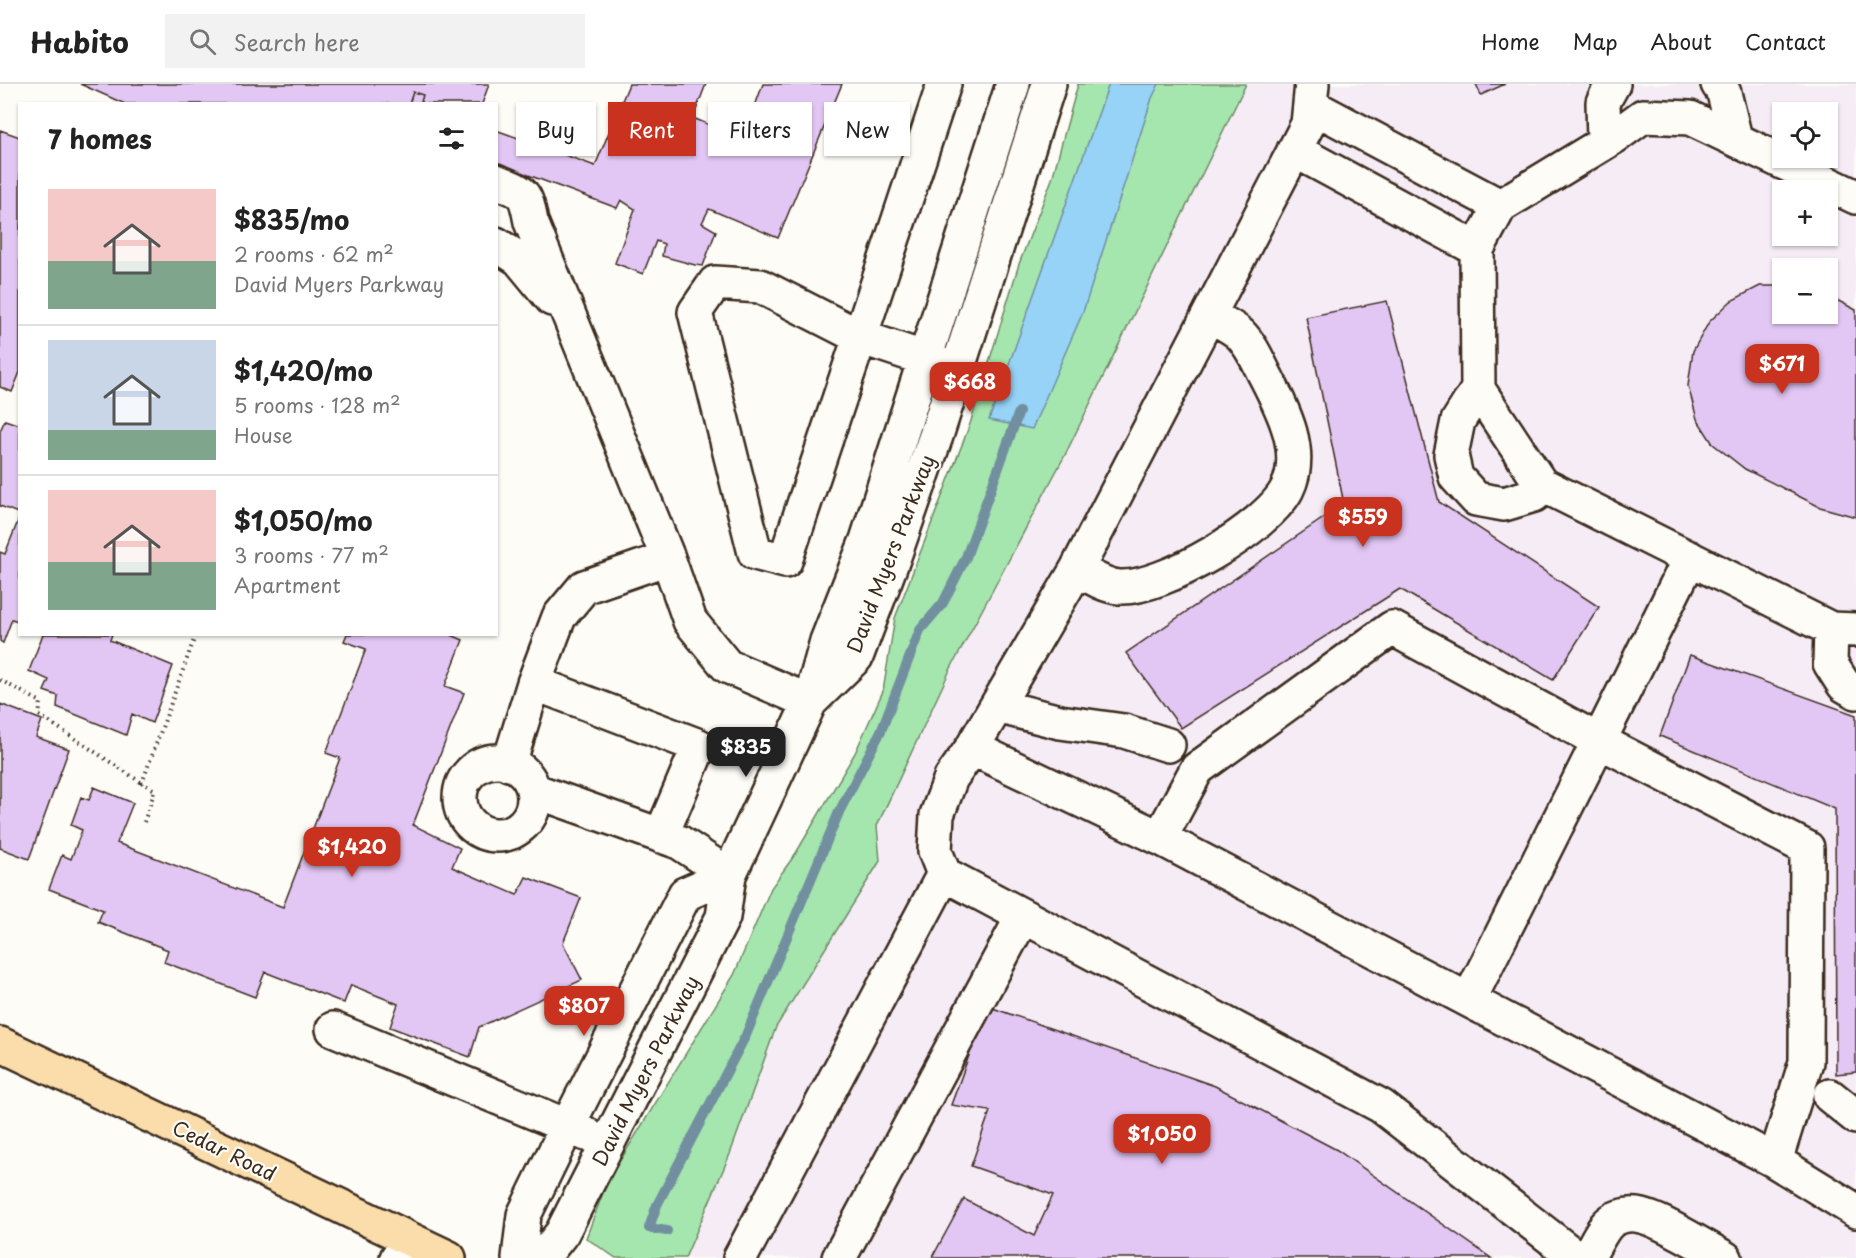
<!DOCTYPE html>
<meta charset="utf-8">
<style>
body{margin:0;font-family:"Playpen Sans",sans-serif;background:#f2f2f2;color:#222;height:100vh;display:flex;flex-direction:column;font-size:22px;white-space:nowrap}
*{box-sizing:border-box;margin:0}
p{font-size:20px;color:#767676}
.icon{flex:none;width:33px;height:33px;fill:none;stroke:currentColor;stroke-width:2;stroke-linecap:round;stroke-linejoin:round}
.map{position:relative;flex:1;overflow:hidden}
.sheet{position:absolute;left:18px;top:18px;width:480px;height:534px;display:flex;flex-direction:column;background:#fff;border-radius:0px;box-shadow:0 2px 4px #0004}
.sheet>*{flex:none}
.banner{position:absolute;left:516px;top:18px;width:570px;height:54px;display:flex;gap:12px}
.buttons{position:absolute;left:1772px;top:18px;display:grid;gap:12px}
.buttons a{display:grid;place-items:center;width:66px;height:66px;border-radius:0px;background:#fff;box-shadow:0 2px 4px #0004;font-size:30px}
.price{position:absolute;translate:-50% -51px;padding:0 14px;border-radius:12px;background:#c8321e;color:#fff;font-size:20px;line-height:39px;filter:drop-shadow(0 2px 3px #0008)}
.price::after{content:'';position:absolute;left:50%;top:36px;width:18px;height:14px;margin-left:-9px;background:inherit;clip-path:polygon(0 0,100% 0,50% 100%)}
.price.active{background:#222;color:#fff}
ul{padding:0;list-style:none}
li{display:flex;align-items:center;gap:18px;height:150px;padding:0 30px}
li+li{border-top:2px solid #e0e0e0}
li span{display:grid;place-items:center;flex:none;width:168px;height:120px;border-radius:0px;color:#555}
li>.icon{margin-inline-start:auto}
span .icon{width:72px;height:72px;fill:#fffc;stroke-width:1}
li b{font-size:26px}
h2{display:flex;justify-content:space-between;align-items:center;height:72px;padding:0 30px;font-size:26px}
.tag{padding:0 21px;border-radius:0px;background:#fff;box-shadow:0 2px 4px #0004;font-size:21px;line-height:54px}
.tag.active{background:#c8321e;color:#fff}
header{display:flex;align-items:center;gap:36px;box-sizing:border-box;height:84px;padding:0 30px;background:#fff;border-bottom:2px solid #e0e0e0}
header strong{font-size:28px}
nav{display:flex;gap:33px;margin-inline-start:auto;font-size:21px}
.search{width:420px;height:54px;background:#f2f2f2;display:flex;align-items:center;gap:15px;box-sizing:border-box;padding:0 21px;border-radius:0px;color:#767676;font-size:22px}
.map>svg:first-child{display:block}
.built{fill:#f5ecf6;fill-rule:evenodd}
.green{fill:#a5e5ae;stroke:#708866;stroke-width:1.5}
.water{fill:#96d3f7;stroke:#728fa0;stroke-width:1.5}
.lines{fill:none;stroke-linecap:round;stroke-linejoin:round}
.stream{stroke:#728fa0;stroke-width:10}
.building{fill:#e2c6f4;stroke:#3b2a1e;stroke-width:1.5}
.minor-casing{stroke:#3b2a1e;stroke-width:38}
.major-casing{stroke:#3b2a1e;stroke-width:38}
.path{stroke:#3b2a1e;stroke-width:4;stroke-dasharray:1.5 4.5;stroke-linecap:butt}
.minor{stroke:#fdfcf7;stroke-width:33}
.major{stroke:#fbddab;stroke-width:33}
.labels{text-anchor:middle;stroke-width:4.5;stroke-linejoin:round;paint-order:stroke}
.street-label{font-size:20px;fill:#3b2a1e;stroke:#fdfcf7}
</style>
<header>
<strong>Habito</strong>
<div class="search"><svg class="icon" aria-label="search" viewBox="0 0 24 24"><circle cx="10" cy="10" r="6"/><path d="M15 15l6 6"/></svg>Search here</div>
<nav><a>Home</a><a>Map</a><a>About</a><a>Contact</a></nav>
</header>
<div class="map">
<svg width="1856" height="1174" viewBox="0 0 1856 1174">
<rect width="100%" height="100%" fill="#fdfcf7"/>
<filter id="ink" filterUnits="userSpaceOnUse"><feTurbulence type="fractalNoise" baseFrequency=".0167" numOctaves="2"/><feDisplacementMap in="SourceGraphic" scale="12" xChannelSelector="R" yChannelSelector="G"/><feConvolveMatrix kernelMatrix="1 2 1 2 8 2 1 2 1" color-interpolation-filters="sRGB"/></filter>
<g filter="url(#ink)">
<path class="built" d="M1214,0h642v1174h-1233zM1782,28h45v46h-45zM1782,106h45v46h-45zM1782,184h45v46h-45z"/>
<path class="green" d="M1078,0h168l-181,371 -115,215 -73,156 3,35 -104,166 -46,127 -45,104h-69l-30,-20 21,-56 127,-207 37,-87 25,-35 59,-100 28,-62 12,-73 75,-194 49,-160 33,-85z"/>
<path class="water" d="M1109,0h50l-7,14 -69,214 -51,117 -43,-9z"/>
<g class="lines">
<path class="stream" d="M667,1147l-18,-3 8,-23 89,-170 93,-223 42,-81 39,-101 23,-27 23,-46 53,-145"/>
</g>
<path class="building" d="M80,0h409l-7,20h-58l-3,-2 2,-7 -10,-3 -4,12h-284z
M629,0h77l-13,34 50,21 20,-55h79l-64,154 -69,-29 -7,14 14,8 -13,35 -8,-1 -33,-9 2,-12 -8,-3 -13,33 -28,-11 20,-54 -14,-9 -4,8 -121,-45v-33l99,36z
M1476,0h29l-24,11z
M413,8l10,3 -2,7 3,2h-15z
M0,46l20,7v235l-8,20 -12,-5z
M1760,202h22v28h45v-19l29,15v207l-36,-10 -75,-38 -32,-25 -16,-25 -9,-33 5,-35 16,-29 22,-21z
M1387,217l52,201 160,105 -46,73 -153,-91 -219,139 -55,-75 218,-149 -38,-187z
M5,336l15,5v89l-20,-8v-75z
M20,432v106l-8,-3 -9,24 -3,-2v-89l5,2z
M43,550h69l-2,6 63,26 -21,57 -20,-9 -6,21 -69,-28 1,-11 -14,-5 5,-11 -20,-9z
M347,550h102l14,6 -18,46 19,7 -51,132 47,23 -8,19 65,28 9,-18 55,21 -18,45 19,37 -103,47 -9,30 -80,-30 8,-23 -47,-19 -7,18 -79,-31 -10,25 -91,-35 4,-12 -70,-28 5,-12 -54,-21 13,-34 9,4 11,-29 -11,-5 10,-28 8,3 5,-13 39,16 -16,40 166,64 57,-149 -14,-5 40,-104 -22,-8z
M1690,571l166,60v357l-20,2 -1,-265 -175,-73z
M0,620l42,16 -6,17 33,12 -40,110 -29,-11z
M987,922l228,80 122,64 154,108h-559l32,-59 70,37 19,-41 -82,-29 19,-55 -39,-6z"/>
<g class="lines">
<g class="minor-casing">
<path id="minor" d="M944,0l-84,253 87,29
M1718,0l6,9 11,45
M1310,21l190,101
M1604,58l-1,-40 10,-18
M1294,66l183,99
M496,97c29,12 29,10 35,41l137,336 -84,29 -25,30 -25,66 -25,81
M1856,113l-166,-79 -47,-2 -26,19 -117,71 -23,43 1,140 63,95 290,145 25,1
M496,160l23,15 33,40
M715,199l45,3 100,51 -75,224 -30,-8 -60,-241z
M1478,305l-20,32 -7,34 5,22 20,22 28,5 30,-9 7,-11
M668,474l22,63 37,45 83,36
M1077,485c13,7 27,17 42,18 43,3 149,-60 168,-98 19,-38 -6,-83 -23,-116 -7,-14 -13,-28 -24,-39 -9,-8 -21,-13 -31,-19
M1831,545l-1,34 14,22 12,7
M534,599l165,63 -38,90
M811,617l45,-44 37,-98 44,-126 112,-349
M997,622l63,16 64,9 44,14
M460 714a37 37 0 1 1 74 0a37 37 0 1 1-74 0Z
M533,706l146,52 50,33
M1160,754l-188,-90 105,-179 231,-445 4,-40
M944,790l-9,-23 2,-36 14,-37 21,-30
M1469,916l130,-259 -207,-113 -195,141 -37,69 615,323 31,-99 1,-214 -208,-107 91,-183
M333,945l253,105
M1830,1012l26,21
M1775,1077l81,50
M397,1174l22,-14
M519,1174l5,-43 43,-88 118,-233 44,-19
M542,1174l20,-25 161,-316 6,-42 81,-173 17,-61 40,-101 146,-456
M740,1174l204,-384 437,232 196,152
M839,1174l184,-342
M1587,1174c6,-10 12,-23 19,-32 7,-9 20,-12 30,-11 22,2 68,32 89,43"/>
</g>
<g class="major-casing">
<path id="major" d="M0,960l449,214"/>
</g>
<path class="path" d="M0,596l41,22 -2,13 103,68
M144,738l11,-32 -13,-7 54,-149"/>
<use href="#minor" class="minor"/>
<use href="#major" class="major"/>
</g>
</g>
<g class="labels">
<g class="street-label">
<text transform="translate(891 470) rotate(-69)" y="7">David Myers Parkway</text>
<text transform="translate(646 987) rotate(-63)" y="7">David Myers Parkway</text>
<text transform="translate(224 1067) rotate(26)" y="7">Cedar Road</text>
</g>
</g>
</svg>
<div class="buttons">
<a><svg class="icon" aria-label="locate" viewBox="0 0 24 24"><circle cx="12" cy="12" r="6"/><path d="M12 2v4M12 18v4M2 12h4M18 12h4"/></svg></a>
<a>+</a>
<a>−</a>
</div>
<b class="price" style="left:1782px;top:311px">$671</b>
<b class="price" style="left:970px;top:329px">$668</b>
<b class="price" style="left:1363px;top:464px">$559</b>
<b class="price active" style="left:746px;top:694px">$835</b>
<b class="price" style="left:352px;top:794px">$1,420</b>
<b class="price" style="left:584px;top:953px">$807</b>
<b class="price" style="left:1162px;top:1081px">$1,050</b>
<div class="banner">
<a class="tag">Buy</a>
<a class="tag active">Rent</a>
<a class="tag">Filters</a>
<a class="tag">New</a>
</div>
<section class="sheet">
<h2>7 homes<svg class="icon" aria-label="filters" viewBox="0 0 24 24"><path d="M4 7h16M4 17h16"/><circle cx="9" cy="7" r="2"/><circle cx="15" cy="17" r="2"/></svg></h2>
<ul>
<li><span style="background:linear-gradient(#f6c9c9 60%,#7fa58c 0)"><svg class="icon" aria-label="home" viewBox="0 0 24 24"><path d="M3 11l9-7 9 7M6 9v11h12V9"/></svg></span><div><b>$835/mo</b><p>2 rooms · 62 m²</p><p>David Myers Parkway</p></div></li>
<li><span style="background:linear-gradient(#c9d6e8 75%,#7fa58c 0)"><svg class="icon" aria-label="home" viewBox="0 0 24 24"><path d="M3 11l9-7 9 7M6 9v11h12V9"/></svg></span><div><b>$1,420/mo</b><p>5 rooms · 128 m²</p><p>House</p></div></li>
<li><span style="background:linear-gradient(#f6c9c9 60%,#7fa58c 0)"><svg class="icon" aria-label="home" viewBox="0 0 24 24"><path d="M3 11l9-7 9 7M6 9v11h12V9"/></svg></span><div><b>$1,050/mo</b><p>3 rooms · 77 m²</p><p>Apartment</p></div></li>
</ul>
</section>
</div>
